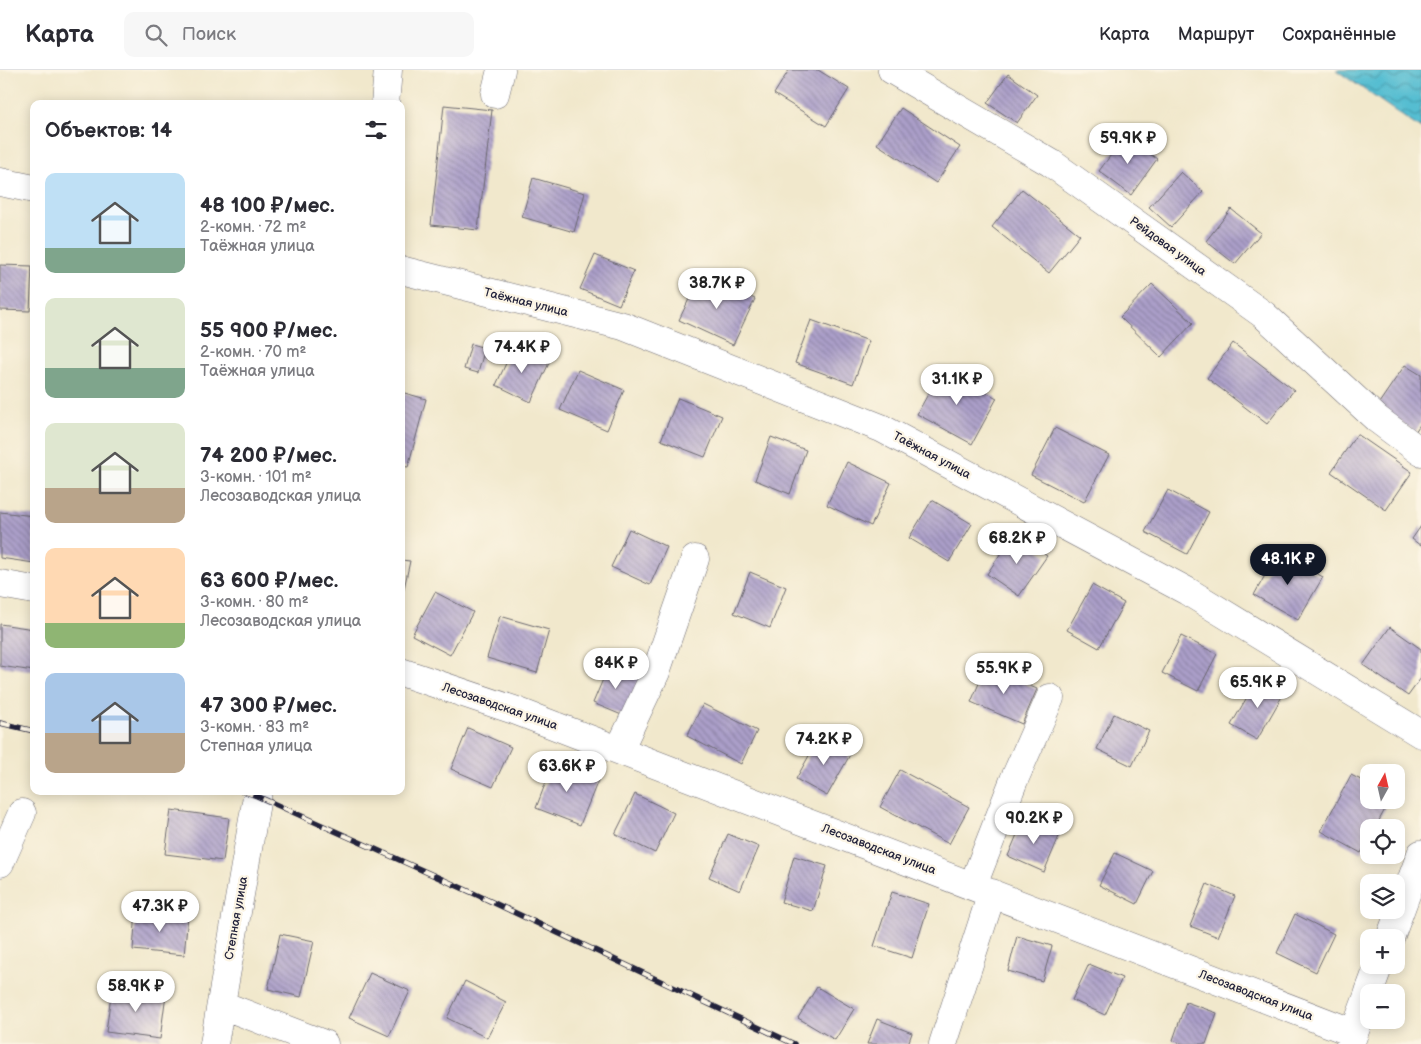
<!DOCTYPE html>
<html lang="ru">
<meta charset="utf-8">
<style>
body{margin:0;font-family:"Balsamiq Sans",sans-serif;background:#f7f7f7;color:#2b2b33;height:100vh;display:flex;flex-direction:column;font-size:19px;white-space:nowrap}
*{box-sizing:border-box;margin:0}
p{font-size:16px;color:#7c7c81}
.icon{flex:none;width:28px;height:28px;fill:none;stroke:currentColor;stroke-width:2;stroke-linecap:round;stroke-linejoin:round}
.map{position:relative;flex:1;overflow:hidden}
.details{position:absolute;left:30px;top:30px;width:375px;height:695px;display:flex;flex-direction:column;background:#fff;border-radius:10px;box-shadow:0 2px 12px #0003}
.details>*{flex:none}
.needle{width:32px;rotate:8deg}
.fabs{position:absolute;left:1360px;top:694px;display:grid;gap:10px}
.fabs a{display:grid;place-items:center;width:45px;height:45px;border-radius:10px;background:#fff;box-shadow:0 2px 12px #0003;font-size:25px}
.price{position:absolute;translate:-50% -42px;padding:0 11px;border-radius:18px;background:#fff;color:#222;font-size:16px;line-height:32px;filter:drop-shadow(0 1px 2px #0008)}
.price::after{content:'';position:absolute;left:50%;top:30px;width:15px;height:11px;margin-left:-8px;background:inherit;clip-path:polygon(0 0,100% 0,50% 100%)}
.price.current{background:#111827;color:#fff}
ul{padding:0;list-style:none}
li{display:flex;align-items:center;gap:15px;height:125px;padding:0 15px}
li span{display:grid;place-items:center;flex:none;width:140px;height:100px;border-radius:10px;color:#555}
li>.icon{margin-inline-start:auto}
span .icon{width:60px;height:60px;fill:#fffc;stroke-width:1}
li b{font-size:21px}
h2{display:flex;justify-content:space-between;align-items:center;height:60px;padding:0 15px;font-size:21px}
header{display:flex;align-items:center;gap:30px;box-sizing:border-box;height:70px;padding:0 25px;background:#fff;border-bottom:1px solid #e1e1e2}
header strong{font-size:24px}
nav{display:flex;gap:28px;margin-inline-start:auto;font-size:18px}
.search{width:350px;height:45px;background:#f7f7f7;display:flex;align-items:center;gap:12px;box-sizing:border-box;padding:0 18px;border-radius:10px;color:#7c7c81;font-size:19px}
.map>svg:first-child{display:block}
.water{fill:url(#water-waves);stroke:#3b7086}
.building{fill:url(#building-back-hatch)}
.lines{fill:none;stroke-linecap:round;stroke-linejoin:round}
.minor-casing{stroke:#6a676e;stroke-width:29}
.minor{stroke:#fff;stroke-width:28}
.rail-casing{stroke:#22223b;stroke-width:5.5}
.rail{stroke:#fcf5e5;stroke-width:4;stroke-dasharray:11;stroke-linecap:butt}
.labels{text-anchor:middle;stroke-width:4.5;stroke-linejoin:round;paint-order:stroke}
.street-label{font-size:12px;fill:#22223b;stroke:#fcf5e5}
</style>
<header>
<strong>Карта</strong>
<div class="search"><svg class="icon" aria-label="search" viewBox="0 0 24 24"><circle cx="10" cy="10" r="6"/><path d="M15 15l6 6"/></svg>Поиск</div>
<nav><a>Карта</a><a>Маршрут</a><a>Сохранённые</a></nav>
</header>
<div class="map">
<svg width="1421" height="974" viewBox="0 0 1421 974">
<defs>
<pattern id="water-waves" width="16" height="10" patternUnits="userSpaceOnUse" patternTransform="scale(1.25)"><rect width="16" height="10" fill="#54bdd1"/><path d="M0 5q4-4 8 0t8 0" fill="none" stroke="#4599ab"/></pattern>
<pattern id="building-back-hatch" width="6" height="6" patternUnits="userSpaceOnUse" patternTransform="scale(1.25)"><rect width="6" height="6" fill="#ab9fc9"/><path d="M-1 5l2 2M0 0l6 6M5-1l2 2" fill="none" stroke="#8b81a4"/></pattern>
</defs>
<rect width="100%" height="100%" fill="#fcf5e5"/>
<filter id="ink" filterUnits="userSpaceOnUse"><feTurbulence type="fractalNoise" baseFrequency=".02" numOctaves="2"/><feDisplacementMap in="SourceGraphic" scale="10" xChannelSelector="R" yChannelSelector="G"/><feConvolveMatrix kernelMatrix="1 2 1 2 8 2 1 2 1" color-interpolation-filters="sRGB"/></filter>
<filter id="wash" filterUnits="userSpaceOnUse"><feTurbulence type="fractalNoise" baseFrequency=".0096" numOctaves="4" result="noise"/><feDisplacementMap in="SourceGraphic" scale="20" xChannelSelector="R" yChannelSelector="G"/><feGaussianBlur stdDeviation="1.12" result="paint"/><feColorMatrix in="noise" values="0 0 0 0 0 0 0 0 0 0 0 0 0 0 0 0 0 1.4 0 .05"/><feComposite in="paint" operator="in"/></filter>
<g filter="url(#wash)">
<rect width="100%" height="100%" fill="#f1e8cc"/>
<path class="water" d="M1336,0h85v59z"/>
<g id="blocks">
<path class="building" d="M789,0h29l31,19 -23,37 -52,-32z
M1008,4l29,21 -20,28 -30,-20z
M444,35l48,5 -14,120 -47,-5z
M901,38l59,39 -24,36 -59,-39z
M1125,66l32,23 -26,36 -32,-24z
M1181,102l22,20 -32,35 -22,-20z
M533,108l52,15 -11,39 -52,-15z
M1022,119l58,46 -31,38 -57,-46z
M1231,139l30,24 -26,31 -29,-23z
M595,185l39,16 -15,34 -39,-16z
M0,195l32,1 -2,45 -30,-1z
M701,204l54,25 -22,46 -54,-25z
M1152,214l41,39 -32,34 -41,-40z
M811,250l58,21 -16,43 -58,-21z
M1233,273l61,47 -27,34 -60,-46z
M471,274l14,4 -7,25 -14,-4z
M514,276l35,17 -18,39 -35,-17z
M1405,295l16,10v48l-6,9 -38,-26z
M942,299l55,29 -25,46 -55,-30z
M578,300l46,20 -17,40 -47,-20z
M401,322l25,7 -18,68 -7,-1z
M678,328l44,18 -17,41 -44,-17z
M1055,358l54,27 -25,47 -53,-27z
M1357,364l55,38 -26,38 -55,-38z
M771,367l35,13 -16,44 -35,-14z
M847,392l44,21 -20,43 -44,-21z
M1168,420l41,22 -22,42 -42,-22z
M932,430l40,24 -23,38 -40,-24z
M0,442l34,4v47l-34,-5z
M1421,456v20l-9,-7z
M629,459l38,18 -17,38 -39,-18z
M1014,463l33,23 -28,40 -32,-22z
M1278,482l45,25 -25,43 -44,-25z
M401,490l9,1 -8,37h-1z
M750,502l36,15 -16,41 -36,-15z
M1092,515l32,18 -25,45 -32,-18z
M435,522l38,20 -23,43 -38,-20z
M500,546l49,14 -12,43 -50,-15z
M0,554l34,5v42l-34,-5z
M1390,557l31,22v29l-13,18 -45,-31z
M1181,566l36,18 -19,37 -36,-18z
M609,595l31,13 -16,38 -31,-13z
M986,597l51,22 -15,35 -51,-22z
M1258,608l26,15 -27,47 -26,-15z
M703,634l54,27 -16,33 -54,-28z
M1114,644l35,17 -17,35 -35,-17z
M468,658l43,19 -18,40 -42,-18z
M820,666l31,17 -24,43 -31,-17z
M554,691l45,17 -19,47 -44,-17z
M900,700l69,37 -20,37 -69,-37z
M1351,705l18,9v16h21l-15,28h-6v11l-8,14 -40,-22z
M635,724l39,19 -19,40 -40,-19z
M171,740l58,8 -6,43 -58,-7z
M1024,748l36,16 -16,38 -36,-16z
M728,764l31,13 -19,44 -31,-14z
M1115,783l38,18 -16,33 -38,-19z
M794,786l33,10 -14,45 -32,-9z
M1207,814l28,12 -17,41 -28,-11z
M892,822l37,12 -17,54 -38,-12z
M136,842l52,4 -4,39 -51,-5z
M1295,844l39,20 -18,38 -39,-19z
M280,864l34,7 -13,56 -33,-8z
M1017,866l35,10 -10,35 -34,-10z
M1089,894l33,14 -17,37 -33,-15z
M370,903l40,18 -21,45 -40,-18z
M465,911l41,21 -19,36 -40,-20z
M112,917l54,7 -6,45 -54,-7z
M817,917l37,22 -19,31 -37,-22z
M1186,932l31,11 -11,31h-23l-10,-4z
M877,949l35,14 -4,11h-41z"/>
</g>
</g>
<g filter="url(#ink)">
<use href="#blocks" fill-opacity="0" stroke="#6a676e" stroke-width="1"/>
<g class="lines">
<g class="minor-casing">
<path id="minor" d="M892,0l159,93 213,152 113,104 44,33
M495,24l6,-24
M385,34l3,-34
M0,112l34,7
M401,200l222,56 258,102 306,163 234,143
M0,514l34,6
M401,602l113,38 840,323
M619,680l37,-78 39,-113
M0,793l22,-50
M973,815l41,-105 36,-82
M1390,868l31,-84
M1369,922l10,-27
M222,935l102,39
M214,974l44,-253
M943,974l49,-151
M1350,974l19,-51"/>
</g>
<use href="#minor" class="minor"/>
<g class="rail-casing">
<path id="rail" d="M0,653l34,8
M242,721l15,5 216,97 321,151"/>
</g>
<use href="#rail" class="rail"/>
</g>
</g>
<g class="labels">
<g class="street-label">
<text transform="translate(1168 176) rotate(36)" y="4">Рейдовая улица</text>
<text transform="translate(526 232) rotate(14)" y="4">Таёжная улица</text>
<text transform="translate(932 385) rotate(28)" y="4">Таёжная улица</text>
<text transform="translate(500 636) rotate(19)" y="4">Лесозаводская улица</text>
<text transform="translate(879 779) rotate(21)" y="4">Лесозаводская улица</text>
<text transform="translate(236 848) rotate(-80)" y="4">Степная улица</text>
<text transform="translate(1256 925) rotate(21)" y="4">Лесозаводская улица</text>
</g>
</g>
</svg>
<div class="fabs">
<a><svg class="needle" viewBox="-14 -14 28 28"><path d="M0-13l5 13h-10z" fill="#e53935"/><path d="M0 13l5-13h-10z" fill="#7c7c81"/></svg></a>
<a><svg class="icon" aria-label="locate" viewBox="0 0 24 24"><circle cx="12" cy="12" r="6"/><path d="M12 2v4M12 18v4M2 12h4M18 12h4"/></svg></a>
<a><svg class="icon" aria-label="layers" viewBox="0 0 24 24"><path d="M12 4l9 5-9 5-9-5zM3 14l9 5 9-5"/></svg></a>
<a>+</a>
<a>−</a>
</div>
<b class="price" style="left:1128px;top:95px">59.9K ₽</b>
<b class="price" style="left:717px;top:240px">38.7K ₽</b>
<b class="price" style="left:522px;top:304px">74.4K ₽</b>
<b class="price" style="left:957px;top:336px">31.1K ₽</b>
<b class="price" style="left:1017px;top:495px">68.2K ₽</b>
<b class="price current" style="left:1288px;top:516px">48.1K ₽</b>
<b class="price" style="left:616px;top:620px">84K ₽</b>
<b class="price" style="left:1004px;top:625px">55.9K ₽</b>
<b class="price" style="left:1258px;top:639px">65.9K ₽</b>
<b class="price" style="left:824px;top:696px">74.2K ₽</b>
<b class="price" style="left:567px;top:723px">63.6K ₽</b>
<b class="price" style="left:1034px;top:775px">90.2K ₽</b>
<b class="price" style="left:160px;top:863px">47.3K ₽</b>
<b class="price" style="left:136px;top:943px">58.9K ₽</b>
<section class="details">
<h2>Объектов: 14<svg class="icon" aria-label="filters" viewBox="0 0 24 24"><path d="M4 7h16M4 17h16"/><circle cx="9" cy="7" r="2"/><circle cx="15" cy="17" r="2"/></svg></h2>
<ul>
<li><span style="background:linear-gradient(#bfe0f5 75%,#7fa58c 0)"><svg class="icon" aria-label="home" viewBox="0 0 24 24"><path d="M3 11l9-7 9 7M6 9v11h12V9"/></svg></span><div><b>48 100 ₽/мес.</b><p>2-комн. · 72 m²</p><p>Таёжная улица</p></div></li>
<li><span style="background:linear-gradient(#dfe7d0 70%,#7fa58c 0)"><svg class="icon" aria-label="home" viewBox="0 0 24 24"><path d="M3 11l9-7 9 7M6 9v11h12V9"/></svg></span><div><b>55 900 ₽/мес.</b><p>2-комн. · 70 m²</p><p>Таёжная улица</p></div></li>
<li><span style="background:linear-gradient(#dfe7d0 65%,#b9a48a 0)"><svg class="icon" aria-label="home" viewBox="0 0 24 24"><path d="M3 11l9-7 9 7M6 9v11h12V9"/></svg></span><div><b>74 200 ₽/мес.</b><p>3-комн. · 101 m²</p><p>Лесозаводская улица</p></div></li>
<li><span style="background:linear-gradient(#ffd9b3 75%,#8fb573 0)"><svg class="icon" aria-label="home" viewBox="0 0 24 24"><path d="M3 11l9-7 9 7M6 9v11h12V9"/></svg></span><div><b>63 600 ₽/мес.</b><p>3-комн. · 80 m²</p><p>Лесозаводская улица</p></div></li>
<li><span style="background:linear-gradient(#a9c7e8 60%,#b9a48a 0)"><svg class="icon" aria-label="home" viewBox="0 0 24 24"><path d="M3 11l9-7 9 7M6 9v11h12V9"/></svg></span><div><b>47 300 ₽/мес.</b><p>3-комн. · 83 m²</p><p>Степная улица</p></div></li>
</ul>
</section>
</div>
